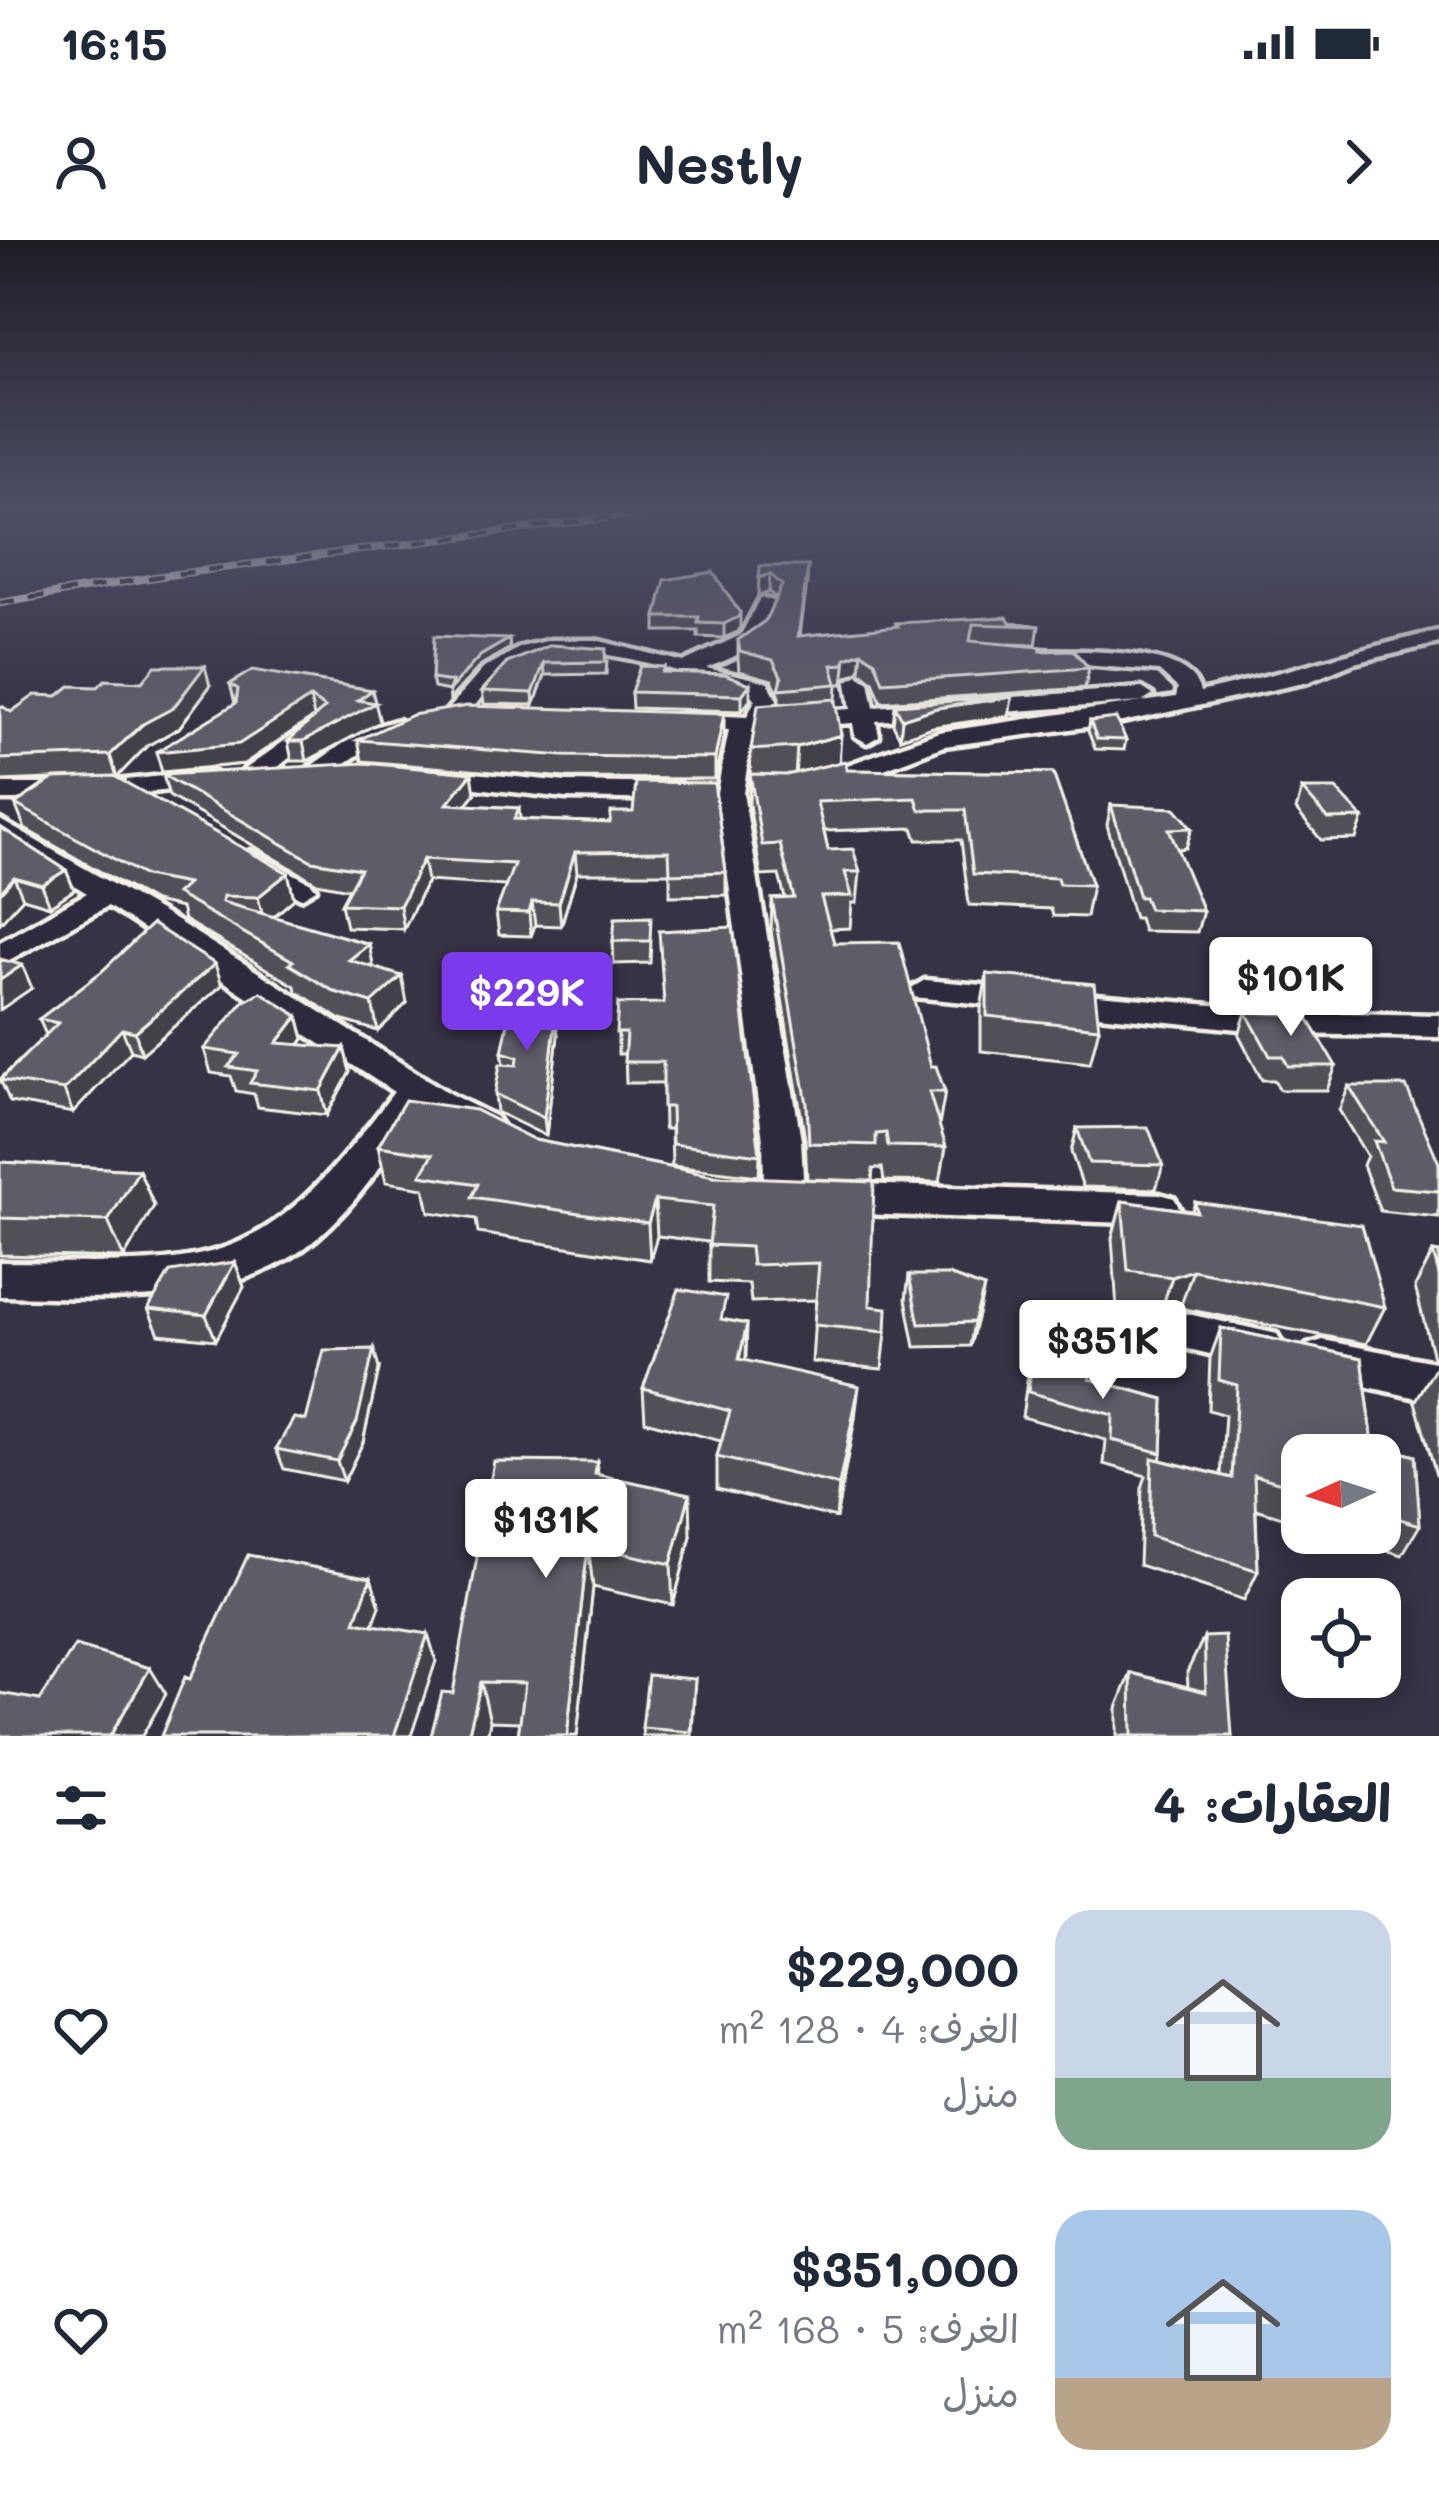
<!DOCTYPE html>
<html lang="ar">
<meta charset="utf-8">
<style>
body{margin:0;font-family:Mali,"Playpen Sans Arabic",sans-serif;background:#f6f6f7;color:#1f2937;direction:rtl;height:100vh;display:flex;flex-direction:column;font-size:45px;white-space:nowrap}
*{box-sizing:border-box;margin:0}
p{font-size:39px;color:#747a83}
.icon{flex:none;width:66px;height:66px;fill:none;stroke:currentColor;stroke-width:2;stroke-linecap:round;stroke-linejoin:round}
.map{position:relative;height:1496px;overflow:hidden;direction:ltr}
.panel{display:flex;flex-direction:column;background:#fff;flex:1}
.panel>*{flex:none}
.needle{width:78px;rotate:267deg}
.fabs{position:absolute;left:1281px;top:1194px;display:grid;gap:24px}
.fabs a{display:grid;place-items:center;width:120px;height:120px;border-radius:24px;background:#fff;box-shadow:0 6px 30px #0003;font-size:60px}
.price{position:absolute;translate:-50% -102px;padding:0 27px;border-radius:12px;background:#fff;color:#222;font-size:39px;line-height:78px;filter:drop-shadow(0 3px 6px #0008)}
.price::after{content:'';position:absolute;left:50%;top:72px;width:36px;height:27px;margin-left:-18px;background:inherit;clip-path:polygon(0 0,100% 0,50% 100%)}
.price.active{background:#7c3aed;color:#fff}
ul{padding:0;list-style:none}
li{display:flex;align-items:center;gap:36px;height:300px;padding:0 48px}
li span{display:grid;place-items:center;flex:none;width:336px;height:240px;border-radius:36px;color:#555}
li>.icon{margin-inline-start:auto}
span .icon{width:144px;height:144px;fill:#fffc;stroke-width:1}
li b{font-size:51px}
h2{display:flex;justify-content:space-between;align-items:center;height:144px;padding:0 48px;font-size:51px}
.status{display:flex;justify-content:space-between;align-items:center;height:84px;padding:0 60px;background:#fff;direction:ltr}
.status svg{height:33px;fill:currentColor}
header{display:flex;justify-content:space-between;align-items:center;height:156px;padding:0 48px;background:#fff;font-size:54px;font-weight:700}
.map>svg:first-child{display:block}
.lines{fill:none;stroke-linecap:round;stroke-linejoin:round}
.minor-casing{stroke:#f4f1e8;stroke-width:9}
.minor{fill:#2f2a3d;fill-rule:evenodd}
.rail-casing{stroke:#f4f1e8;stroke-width:8}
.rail{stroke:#2f2a3d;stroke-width:4.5;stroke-dasharray:15;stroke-linecap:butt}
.wall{fill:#524f59;stroke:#f4f1e8;stroke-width:3}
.shaded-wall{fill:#424048;stroke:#f4f1e8;stroke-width:3}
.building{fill:#5f5c67;stroke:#f4f1e8;stroke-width:3}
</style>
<div class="status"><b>16:15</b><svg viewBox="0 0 49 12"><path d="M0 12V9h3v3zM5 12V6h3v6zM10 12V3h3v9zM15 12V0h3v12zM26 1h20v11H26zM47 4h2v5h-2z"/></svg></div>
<header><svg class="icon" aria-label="forward" viewBox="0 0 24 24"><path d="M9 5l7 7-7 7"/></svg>Nestly<svg class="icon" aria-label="person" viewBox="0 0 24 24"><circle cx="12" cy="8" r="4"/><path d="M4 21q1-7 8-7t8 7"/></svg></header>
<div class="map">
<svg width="1439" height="1496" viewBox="0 0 1439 1496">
<rect width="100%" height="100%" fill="#373244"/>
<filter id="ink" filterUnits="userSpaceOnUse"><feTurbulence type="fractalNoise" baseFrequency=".00833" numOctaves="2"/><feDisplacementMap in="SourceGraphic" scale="24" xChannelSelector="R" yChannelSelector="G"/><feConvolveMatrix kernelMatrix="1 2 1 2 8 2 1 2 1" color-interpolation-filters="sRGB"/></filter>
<g filter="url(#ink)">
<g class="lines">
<g class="minor-casing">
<path id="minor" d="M760,358l17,4c-8,40 -35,53 -71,66l62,14 9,18 -12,27 -12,1 -10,65 58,347 3,57 -6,10 -14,5 -41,-7 -6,-10 6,-10 21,-4 -1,-41 -46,-347 12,-63 -47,-2 -12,-7 12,-7 65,3 8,-17 -4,-8c-69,-16 -182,-68 -245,-20 -18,13 -29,33 -44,49l-8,2 -12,-7 42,-48 37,-21 30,-7h45l87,22 58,-27z
M1439,391v12l-85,20 -46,19 -186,40 -178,24 -120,46 -9,2 -13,-8 4,-6 133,-48 237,-35 2,-9 -19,-17 -126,-10v-10l8,-1c39,2 150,-4 159,42 81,-18 158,-43 239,-61z
M858,435l11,7 5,25 268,-19 11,7 -11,7 -266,19 3,15 -12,7 -12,-7 -2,-13 -60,4 -12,-7 12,-7 58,-4 -4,-27z
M398,480l12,7 -31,14 -56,37h-18l-4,-5 60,-42z
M312,481l12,7 -4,5 -58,47h-18l-4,-5 4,-5z
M432,529l134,13 114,2 13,8 -13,8 -114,-2 -143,-16 -4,-5 4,-5z
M208,531l9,3 4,5 -4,5 -128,16h-89v-16h89z
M0,580l177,101 273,173 46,23 6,9 -6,9c-26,8 -54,-13 -76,-26 -34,49 -68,105 -117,140 -88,61 -202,48 -303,47v-34c218,2 257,14 394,-170l-286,-186 -108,59v-23l87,-49 -87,-53z
M251,611l60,32 5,6 -15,9 -60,-32 -4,-6 4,-6z
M925,740l366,32 148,3v22l-148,-3 -378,-37 -5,-7z
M828,943l332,11 14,4 6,11 -6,11 -14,4 -332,-11 -14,-5 -6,-10 6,-10z
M1179,1072l98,22 7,13 -7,13 -16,6 -98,-23 -6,-13 6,-13z
M1323,1100l116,23v40l-132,-30 -7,-14 7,-14z"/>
</g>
<use href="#minor" class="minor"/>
<g class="rail-casing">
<path id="rail" d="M0,363l161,-27 491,-64"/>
</g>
<use href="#rail" class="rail"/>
</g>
<path class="wall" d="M808,326l-8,70 96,-9v-4l114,-1 29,4 -3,19 -27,-1 32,7 48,17 -4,20 -204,14 -8,-21 -13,-10 -15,7 -2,6h-6l-1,17 4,61 7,8 206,3 39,112 -6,32 -33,-1 -2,-7 -82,-4 -8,-65h-44l-4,-12 -89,3 4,19 32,22 -3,31h-5l-2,25 -20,1 4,14 97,123 14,26 -6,34 7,21 -6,35 -56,-1 -2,-13 -9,1 -1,12 -65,-2 -2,-40 -34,-208 1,-32 13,-1 -6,-23 -18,1 -12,-72 2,-54 28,-47v-9l-7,-14 -33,-9 -1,-12v-19l27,-19 11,-23 -7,-6 -11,4 1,-18z
M665,340l75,47 -2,5 -14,6 -26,-1v-6h-42v-14z
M510,408l-29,17 -31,34 -1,-8 -15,-3 -2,-9z
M607,421l-1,13 -61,1 -11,30 -50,-1 -2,-13 25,-28z
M664,427v5l61,2 25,26 -8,11 -110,-3 -1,-16z
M230,444l144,19 6,19 -73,39h-15l-4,-20 26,-24 -70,47 -82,8 73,-69z
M210,446l-31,42 -32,18 -30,31h-2l173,96 6,26 -21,18 96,27 4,23 34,36 -29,28 -37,-11 -45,-29 -1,-5 -111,-66 -3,-12 -27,-6 -129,-73 -10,-25 37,-25 -52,2v-74l11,5 47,-16z
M1012,457l-3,19 -76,11 -33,11 -7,-14 2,-19z
M1090,481l36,19 -2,10 -29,-1 -7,-18z
M724,494l-9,45 -149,-1 -204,-17 -4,-21z
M163,535l312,19 -9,11 53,3 1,11 90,4 116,49v23l-56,1v-23h-93l-16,53 -26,-1 -4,11 -32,-1 -3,-23 10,-26 -79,-5 -23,48 -58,-2 -5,-23 8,-15 -32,-6 -148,-87z
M1302,549l61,29 -7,21 -35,1 -25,-30z
M1111,565l81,23 -6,20 -9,1 26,62 -6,21 -54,-1 -4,-13h-5l-27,-93z
M0,587l66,43 8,20 -24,16 -27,-8 -23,25z
M651,700l-1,23 -36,1 -1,-23z
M987,734l112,54 -9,35 -109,-12v-43z
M222,745l-80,69 -11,-3 -58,62 -63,-11 -10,-23 46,-44 -7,-16z
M618,764l142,151 -1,21 -87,-10 -1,-37h-7l-1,-46h-37l-1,-29h-7z
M542,767l-2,11 16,-1 2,18 -12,101 -49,-24 -2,-18 9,-30 -2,-12z
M1246,772l90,54 -9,24h-47l-6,-10h-12l-23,-45z
M298,776l6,23 -4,6 44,3 6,24 -23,43 -69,-8 -4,-13 -18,-3 -5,-15 -20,-3 -7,-24z
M1349,846l90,77v54l-59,-6 -17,-46 4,-9 -28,-46z
M1077,888l86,37 -7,24 -73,-2 -12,-35z
M535,900l179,36 156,130 16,26 -4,37 -70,-7 4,-62 -65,2 -2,-18 -40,-2v-40l-52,-6 -7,24 -172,-27 -2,-14 -47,-7 -5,-24 -38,-6 -8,-36z
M0,922l139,8 15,36 -30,52 -124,-3z
M1122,961l70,10 3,-9 190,105 -19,37 -186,-36 -20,6 -43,-6 -5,-70z
M1433,1012l6,1v108l-6,-4 -18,-70z
M235,1022l9,25 -28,53 -57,-6 -11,-25z
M909,1035l75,13 -14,58 -55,1 -9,-48z
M726,1080l21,4 -2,37 110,57 -19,100 -119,-29v-32l4,-16 -76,-20 -2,-33z
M1221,1088l141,30 11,86 42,12 5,69 -18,30 -69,-22h47v-78h-78v68l-46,-14 2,62 -14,29 -105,-35 3,-77 4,-12 -42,-12 2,-24 -84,-23 5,-36 6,-25 57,15v8l74,20 -2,54 -2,7 61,15 4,-60 -17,-5 2,-52z
M1435,1128l4,1v106l-3,-1 -21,-72z
M379,1129l-16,73 -19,39 -60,-12 -8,-20 30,-29z
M597,1222l1,13 93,61 -18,69 -80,-18 -16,149h-59l2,-14 -30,-1 -3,15h-56l22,-43z
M1204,1397l28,99h-115v-28l14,-35 57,14 -1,-15z
M695,1439l-3,57h-49l-1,-8z"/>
<path class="shaded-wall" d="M808,326l-1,18 -10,72 1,-20z
M770,334l-1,18 -11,4 1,-18z
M740,373v14l-2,5 -14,6v-14z
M509,399l1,9 -29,17 -31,34 -1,-9 31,-34z
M862,412l-2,19 -15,7 -2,6 3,-26z
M544,423l1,12 -11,30 -1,-12z
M205,426l5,20 -31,42 -32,18 -30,31 -7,-22z
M750,444v16l-8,11v-16z
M372,450l8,32 -73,39 -4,-20z
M1012,457l-3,19 -76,11 -33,11 2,-19 34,-11z
M310,458l4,19 -70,47 -82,8 -6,-20z
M724,474v20l-9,45v-21z
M841,495l-2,30 -44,12 2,-30z
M472,533l3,21 -25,31 -3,-21z
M575,612l2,21 -16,53 -2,-23z
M423,619l4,22 -23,48 -4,-23z
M66,630l8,20 -24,16 -8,-21z
M288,633l6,26 -29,25 -7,-27z
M14,637l9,21 -23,25v-30z
M532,662l3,23 -4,11 -2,-23z
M369,704l5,26 -25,-10z
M215,724l7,21 -80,69 -7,-22z
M22,725l10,23 -32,22v-30z
M402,736l5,27 -29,28 -6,-28z
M540,749l2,18 -5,29 -2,-18z
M298,776l6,23 -21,28 -6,-24z
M556,777l2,18 -12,101 -2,-18z
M122,789l9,22 -58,62 -9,-23z
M344,808l6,24 -23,43 -6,-24z
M139,930l15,36 -30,52 -16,-37z
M655,960l2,36 -7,24 -2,-37z
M235,1022l9,25 -28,53 -10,-25z
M1193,1030l-13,38 -20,6 12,-37z
M984,1048l-5,23 -9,35 4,-24z
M747,1084l-1,33 -8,35 1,-33z
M374,1109l5,20 -16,73 -19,39 -7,-20z
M859,1146l-4,32 -19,100 3,-33z
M690,1254l1,42 -18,69 -2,-41z
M588,1305l5,42 -16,149h-10z
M371,1338l9,28 -16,44 -9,-28z
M428,1394l8,27 -25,75h-17z
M150,1428l16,26 -24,42h-32z
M481,1442l9,39 -3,15h-19z"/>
<path class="building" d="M760,326h48l-10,70 100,-10 -2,-3 111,-6 3,5 29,4 -66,-2 -3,17 71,6v4l32,-1 16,18 -206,14 -8,-21 -13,-9 -16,6 -2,6 -12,1 5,19 -58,5 3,-11 -9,-18 -33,-9 -2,-11 27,-19 17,-36 -12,-11 -11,4z
M713,332l27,41 -2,4 -14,7 -26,-1 1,-6h-43l9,-37z
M434,396l75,3 -29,17 -31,34 3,-8 -20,-3z
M551,405l55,4 -1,13 -61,1 -11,30 -51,-2 25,-28z
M155,426h50l-32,42 -32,17 -31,30 -110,4v-52l2,-1 9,6 24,-17 23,1 12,-10 28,1 7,-7 37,2z
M640,426l24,1 -2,5 63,2 25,10 -8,11 -111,-3z
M252,430l120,20 -14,10 18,3 -73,38h-15l37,-33 -15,-10 -71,46 -83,8 80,-49 2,-14 -8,-5z
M1012,457l-76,11 -34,11 -7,-14z
M835,459l6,36 -44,12 -46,3 7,-45z
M467,466l257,8 -9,44 -151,-2 -206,-16 54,-25z
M1116,478l10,22 -29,-1 -7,-18z
M845,521l2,9 206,3 39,112 -33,-1 -2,-6 -84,-4 -8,-64h-45l-4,-12 -99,4 11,48 25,-1 7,23h-15l7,24 -31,1 13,46 65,-1 32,124h5l9,26h-16l17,55 -58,-1 -2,-13 -10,1v11l-67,-2 -2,-39 -35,-205 22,-1 -14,-54 -18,1 -12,-71 36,1z
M364,523l108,10 -25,31 72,4 -5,11 96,4 1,-11h22l3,-30 78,1 12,89 -56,2 -1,-23 -94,1 -16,51 -27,-1 -3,11 -33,-1 18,-48 -91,-5 -23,47 -59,-2 19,-35 -48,-8 -149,-86z
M114,536l174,97 -30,24 -35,-1 -1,6 147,42 -20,16 53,16 -30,27 -37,-11 -46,-28 4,-3 -117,-67 11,-10 -42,-8 -130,-72 39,-26z
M1302,549h34l27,29 -35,1z
M1111,565l64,3 17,20 -23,1 34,82 -54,-2 -5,-12h-5z
M0,587l66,43 -24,15 -28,-8 -14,16z
M651,677l-1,24h-37l2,-23z
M152,684l63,40 -80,68 -13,-3 -58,61 -64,-10 58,-57 -19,-4 62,-47z
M733,687l27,228 -88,-11 -1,-37h-8v-45h-39l2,-29h-10l2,-29 46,-1 -5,-72z
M0,719l22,6 -22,15z
M987,734l107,10 5,44 -112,-12z
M515,749h25l-5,29 21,-1 -12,101 -49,-24 5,-30 17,1 1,-8 -16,-5z
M261,752l37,24 -21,27 67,5 -23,43 -71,-8 7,-12 -29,-4 11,-13 -35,-5 39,-47z
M1246,772l60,3 30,51h-48l-5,-10h-13z
M1349,846h57l33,77v28l-48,-4 -17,-46 10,1z
M405,860l70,10 60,30 179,36 160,6 -4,124 17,2 -1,24 -72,-7 5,-62 -67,2 -2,-18 -41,-2 4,-39 -58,-6 -7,23 -176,-26 6,-13 -57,-9 12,-21 -55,-8z
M1148,887l15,38 -74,-2 -12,-35z
M0,922l139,8 -31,51 -108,-3z
M1122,961l75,11 -2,-10 167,23 23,82 -192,-37 -21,7 -44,-6z
M1433,1012l6,1v22z
M235,1022l-29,53 -58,-6 22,-37z
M909,1035h40l35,13 -10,34 -55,2z
M679,1049l47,8 -5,22 26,5 -8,35 120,27 -20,99 -122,-28 13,-46 -87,-23z
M1221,1088l141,30 11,86 42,12 5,69 -40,-12v-58h-78v34l-48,-14 4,96 -108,-35 2,-78 80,20 5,-93 -18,-5z
M374,1109l-17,73 -20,39 -61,-12 18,-31 12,2 18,-70z
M1033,1116l57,15v8l74,20 -2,54 -50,-13 1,-25 -85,-23z
M494,1221l103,1 -2,12 95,20 -19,70 -83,-19 -21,191h-49l7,-53 -44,-1 -13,54h-37l11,-44 11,1z
M248,1315l123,23 -16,44 73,12 -34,102h-233l24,-59 5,2z
M1225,1396l7,100h-100l-1,-63 75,19 -2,-55z
M75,1406l75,22 -40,68h-110v-43l40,7z
M648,1435l47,4 -4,53 -49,-4z"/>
</g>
<linearGradient id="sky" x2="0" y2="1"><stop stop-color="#1e1c25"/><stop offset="0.56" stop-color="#4d4f67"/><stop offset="1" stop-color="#4d4f67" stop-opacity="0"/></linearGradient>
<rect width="1439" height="482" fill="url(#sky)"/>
</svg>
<div class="fabs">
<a><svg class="needle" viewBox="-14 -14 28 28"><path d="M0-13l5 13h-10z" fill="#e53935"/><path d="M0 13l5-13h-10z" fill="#747a83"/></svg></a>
<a><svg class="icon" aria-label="locate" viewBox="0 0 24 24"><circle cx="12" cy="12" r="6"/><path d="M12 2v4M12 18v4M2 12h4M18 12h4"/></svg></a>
</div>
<b class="price" style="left:1291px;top:799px">$101K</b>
<b class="price active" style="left:527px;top:814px">$229K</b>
<b class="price" style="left:1103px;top:1162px">$351K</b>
<b class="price" style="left:546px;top:1341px">$131K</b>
</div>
<section class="panel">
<h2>العقارات: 4<svg class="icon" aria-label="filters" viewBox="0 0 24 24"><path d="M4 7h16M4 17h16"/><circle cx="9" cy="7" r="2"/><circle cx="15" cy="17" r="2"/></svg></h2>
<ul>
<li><span style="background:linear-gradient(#c9d6e8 70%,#7fa58c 0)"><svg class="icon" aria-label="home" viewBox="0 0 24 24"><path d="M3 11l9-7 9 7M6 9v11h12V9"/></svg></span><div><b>$229,000</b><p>الغرف: 4 · 128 m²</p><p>منزل</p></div><svg class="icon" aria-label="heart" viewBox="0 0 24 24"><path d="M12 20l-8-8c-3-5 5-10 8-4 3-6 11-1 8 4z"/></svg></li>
<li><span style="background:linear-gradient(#a9c7e8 70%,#b9a48a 0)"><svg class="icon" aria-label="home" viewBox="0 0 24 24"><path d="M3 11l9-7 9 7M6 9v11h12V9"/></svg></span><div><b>$351,000</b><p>الغرف: 5 · 168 m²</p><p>منزل</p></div><svg class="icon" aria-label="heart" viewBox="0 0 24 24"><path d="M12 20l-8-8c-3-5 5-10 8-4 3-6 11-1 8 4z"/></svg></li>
</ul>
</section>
